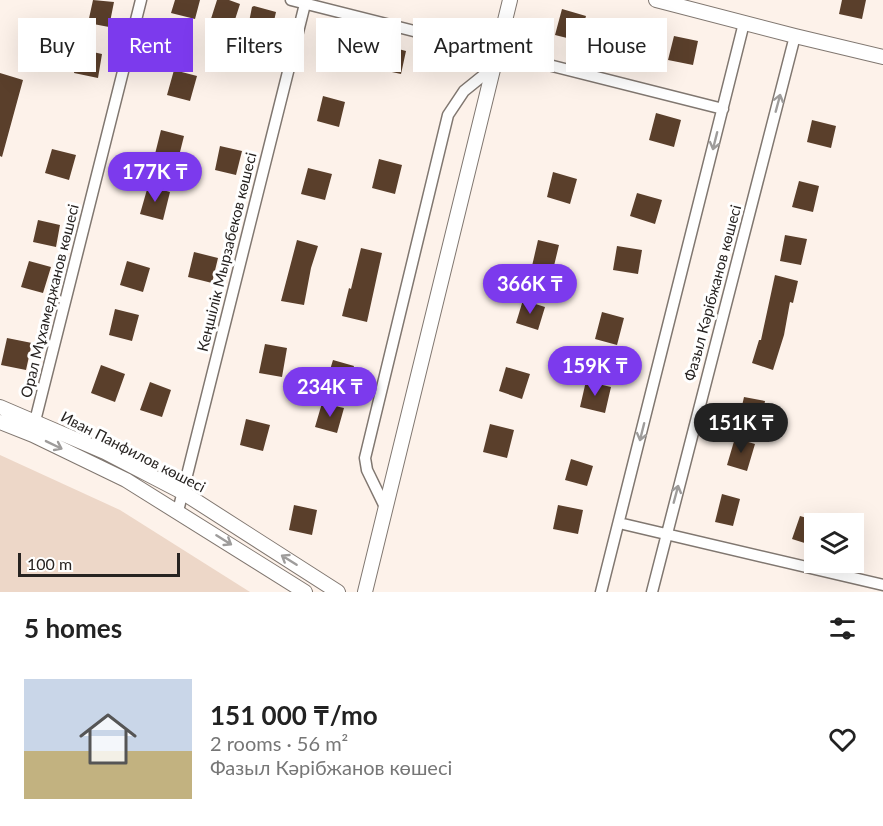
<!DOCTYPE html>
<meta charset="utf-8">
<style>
body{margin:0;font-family:Lato,sans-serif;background:#f6f6f6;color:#222;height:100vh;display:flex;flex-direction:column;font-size:22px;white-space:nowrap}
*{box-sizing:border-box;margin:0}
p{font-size:20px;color:#767676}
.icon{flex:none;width:33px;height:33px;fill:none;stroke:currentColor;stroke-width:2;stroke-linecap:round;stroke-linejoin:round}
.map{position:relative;height:592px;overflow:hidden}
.sheet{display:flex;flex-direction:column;background:#fff;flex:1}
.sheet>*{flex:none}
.banner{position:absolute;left:18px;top:18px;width:848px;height:54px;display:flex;gap:12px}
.controls{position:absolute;left:804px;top:513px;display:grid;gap:12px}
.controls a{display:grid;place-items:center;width:60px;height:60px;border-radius:0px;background:#fff;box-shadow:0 6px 24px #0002;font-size:30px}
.scale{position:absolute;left:18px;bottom:15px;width:162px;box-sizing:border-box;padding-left:6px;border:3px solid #272321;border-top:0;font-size:16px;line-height:21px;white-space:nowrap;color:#272321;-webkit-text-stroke:4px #fff;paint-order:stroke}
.price{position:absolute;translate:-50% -51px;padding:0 14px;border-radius:21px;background:#7c3aed;color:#fff;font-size:20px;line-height:39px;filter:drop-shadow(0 2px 3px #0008)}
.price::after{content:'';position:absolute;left:50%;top:36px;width:18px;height:14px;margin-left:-9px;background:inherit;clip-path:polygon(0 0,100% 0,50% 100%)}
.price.selected{background:#222;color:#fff}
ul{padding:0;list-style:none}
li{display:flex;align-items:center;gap:18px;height:150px;padding:0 24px}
li span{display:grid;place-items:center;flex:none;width:168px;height:120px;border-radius:0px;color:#555}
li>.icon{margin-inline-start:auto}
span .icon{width:72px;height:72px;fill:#fffc;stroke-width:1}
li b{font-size:26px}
h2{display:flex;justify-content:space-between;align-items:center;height:72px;padding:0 24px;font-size:26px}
.pill{padding:0 21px;border-radius:0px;background:#fff;box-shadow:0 6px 24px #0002;font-size:21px;line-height:54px}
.pill.selected{background:#7c3aed;color:#fff}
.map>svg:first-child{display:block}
.green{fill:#edd7c8}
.building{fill:#5a3f2b}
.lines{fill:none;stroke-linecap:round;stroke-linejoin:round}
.minor-casing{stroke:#807770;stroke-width:13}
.tertiary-casing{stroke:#807770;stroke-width:16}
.minor{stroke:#fff;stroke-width:10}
.tertiary{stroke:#fff;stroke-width:14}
.oneway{stroke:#9e9c9b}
.labels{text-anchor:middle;stroke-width:6;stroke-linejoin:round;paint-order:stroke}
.street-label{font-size:15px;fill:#272321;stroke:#fff}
</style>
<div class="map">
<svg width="883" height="592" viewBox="0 0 883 592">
<rect width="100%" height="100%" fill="#fdf2ea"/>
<path class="green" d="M0,455l120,55 130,82h-250z"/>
<path class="building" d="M93,0l21,2 -5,25 -21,-4z
M175,0h25l-5,19 -24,-6z
M217,0h12l11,4 -9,28 -22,-7z
M842,0h24l-4,19 -23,-5z
M254,6l22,6 -12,54 -23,-4 11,-55z
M562,9l24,7 -7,25 -24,-6z
M338,36l25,5 -6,26 -24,-5z
M674,36l24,5 -5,24 -25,-5z
M383,45l23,6 -5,23 -23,-5z
M79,49l23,5 -4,24 -24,-5z
M174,70l23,6 -7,25 -23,-6z
M0,73l23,7 -21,77 -2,-1z
M323,96l22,6 -6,25 -22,-6z
M656,113l25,7 -7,27 -25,-7z
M812,120l24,6 -5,22 -24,-6z
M161,130l23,6 -7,28 -23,-6z
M220,146l22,5 -6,24 -21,-5z
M52,149l24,6 -7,25 -24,-7z
M379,159l23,6 -7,29 -23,-6z
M308,168l24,6 -7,26 -24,-6z
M553,172l24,7 -7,25 -23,-7z
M799,181l20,5 -6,26 -21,-5z
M148,186l22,6 -7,28 -23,-6z
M637,193l25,7 -7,24 -25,-8z
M38,220l22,5 -4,22 -23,-5z
M785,235l22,4 -6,26 -21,-4z
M297,240l21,6 -7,22 -7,37 -23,-4z
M538,240l21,5 -6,25 -21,-4z
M617,246l25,4 -4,24 -25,-4z
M361,248l21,5 -15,69 -25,-6 7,-28 2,1z
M194,252l24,6 -6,25 -24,-6z
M29,261l22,6 -8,26 -22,-6z
M127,261l23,7 -7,24 -23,-7z
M775,275l23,6 -5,22 -3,-1 -6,33 -11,35 -21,-7 7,-23h2z
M523,300l22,7 -7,23 -22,-7z
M115,309l24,6 -7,26 -23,-6z
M602,312l22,6 -7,27 -22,-6z
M7,338l25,5 -6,27 -25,-5z
M265,344l22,4 -5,29 -23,-4z
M333,360l21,6 -7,26 -22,-6z
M101,365l24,9 -10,28 -24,-9z
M506,367l24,7 -8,25 -23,-8z
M586,381l25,6 -6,26 -25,-6z
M150,382l21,8 -9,27 -22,-7z
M744,397l21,4 -4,22 -22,-4z
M322,403l22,5 -7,25 -22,-6z
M246,419l24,6 -7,26 -23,-6z
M490,424l24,6 -7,28 -24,-6z
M735,438l20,6 -8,27 -20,-6z
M571,459l22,7 -6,20 -22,-6z
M722,494l18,5 -7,27 -18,-4z
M294,505l23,5 -5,25 -23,-5z
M558,505l25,5 -5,24 -25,-5z
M800,516l14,4v26l-22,-7z"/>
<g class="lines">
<g class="minor-casing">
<path id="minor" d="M291,0l432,109
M33,429l108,-429
M386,509l-19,-39 -2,-12 83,-343 16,-24 31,-25
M178,511l128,-511
M619,523l264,62
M601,592l143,-569
M652,592l143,-556"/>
</g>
<g class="tertiary-casing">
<path id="tertiary" d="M656,0l139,36 88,21
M0,407l105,45 77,40 156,100
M0,422l33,13 93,45 179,112
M365,592l145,-592"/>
</g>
<use href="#minor" class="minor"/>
<use href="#tertiary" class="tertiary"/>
</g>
<defs><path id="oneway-shaft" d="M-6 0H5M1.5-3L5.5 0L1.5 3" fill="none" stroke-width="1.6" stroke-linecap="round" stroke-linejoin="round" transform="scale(1.5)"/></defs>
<g class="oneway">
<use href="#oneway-shaft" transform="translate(778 103) rotate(-75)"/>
<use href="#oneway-shaft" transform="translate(715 141) rotate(104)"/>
<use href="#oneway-shaft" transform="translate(642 432) rotate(104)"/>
<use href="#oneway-shaft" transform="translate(54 445) rotate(26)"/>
<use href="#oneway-shaft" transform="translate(676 494) rotate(-75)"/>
<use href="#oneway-shaft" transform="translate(224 540) rotate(32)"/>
<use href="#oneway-shaft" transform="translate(289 560) rotate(-148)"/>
</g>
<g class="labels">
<g class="street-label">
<text transform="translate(227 252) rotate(-76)" y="5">Кеңшілік Мырзабеков көшесі</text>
<text transform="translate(713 293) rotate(-75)" y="5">Фазыл Кәрібжанов көшесі</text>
<text transform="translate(50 301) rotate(-76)" y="5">Орал Мұхамеджанов көшесі</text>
<text transform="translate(133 452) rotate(27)" y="5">Иван Панфилов көшесі</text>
</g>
</g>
</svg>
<div class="controls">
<a><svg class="icon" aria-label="layers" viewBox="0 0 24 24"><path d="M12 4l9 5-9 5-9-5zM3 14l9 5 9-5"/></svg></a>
</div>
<div class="scale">100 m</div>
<b class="price" style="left:155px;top:203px">177K ₸</b>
<b class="price" style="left:530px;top:315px">366K ₸</b>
<b class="price" style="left:595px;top:397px">159K ₸</b>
<b class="price" style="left:330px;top:418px">234K ₸</b>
<b class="price selected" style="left:741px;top:454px">151K ₸</b>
<div class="banner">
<a class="pill">Buy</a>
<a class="pill selected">Rent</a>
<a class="pill">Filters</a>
<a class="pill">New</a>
<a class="pill">Apartment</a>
<a class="pill">House</a>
</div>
</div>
<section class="sheet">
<h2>5 homes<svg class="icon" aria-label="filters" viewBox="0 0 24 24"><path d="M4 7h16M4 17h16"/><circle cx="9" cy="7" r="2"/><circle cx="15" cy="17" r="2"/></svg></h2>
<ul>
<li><span style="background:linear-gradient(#c9d6e8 60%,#c2b280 0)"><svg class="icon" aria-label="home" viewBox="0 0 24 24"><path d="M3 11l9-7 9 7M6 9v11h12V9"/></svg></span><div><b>151 000 ₸/mo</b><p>2 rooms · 56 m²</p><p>Фазыл Кәрібжанов көшесі</p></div><svg class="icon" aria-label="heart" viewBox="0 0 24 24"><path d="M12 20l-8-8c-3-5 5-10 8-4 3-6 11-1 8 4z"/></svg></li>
</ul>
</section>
